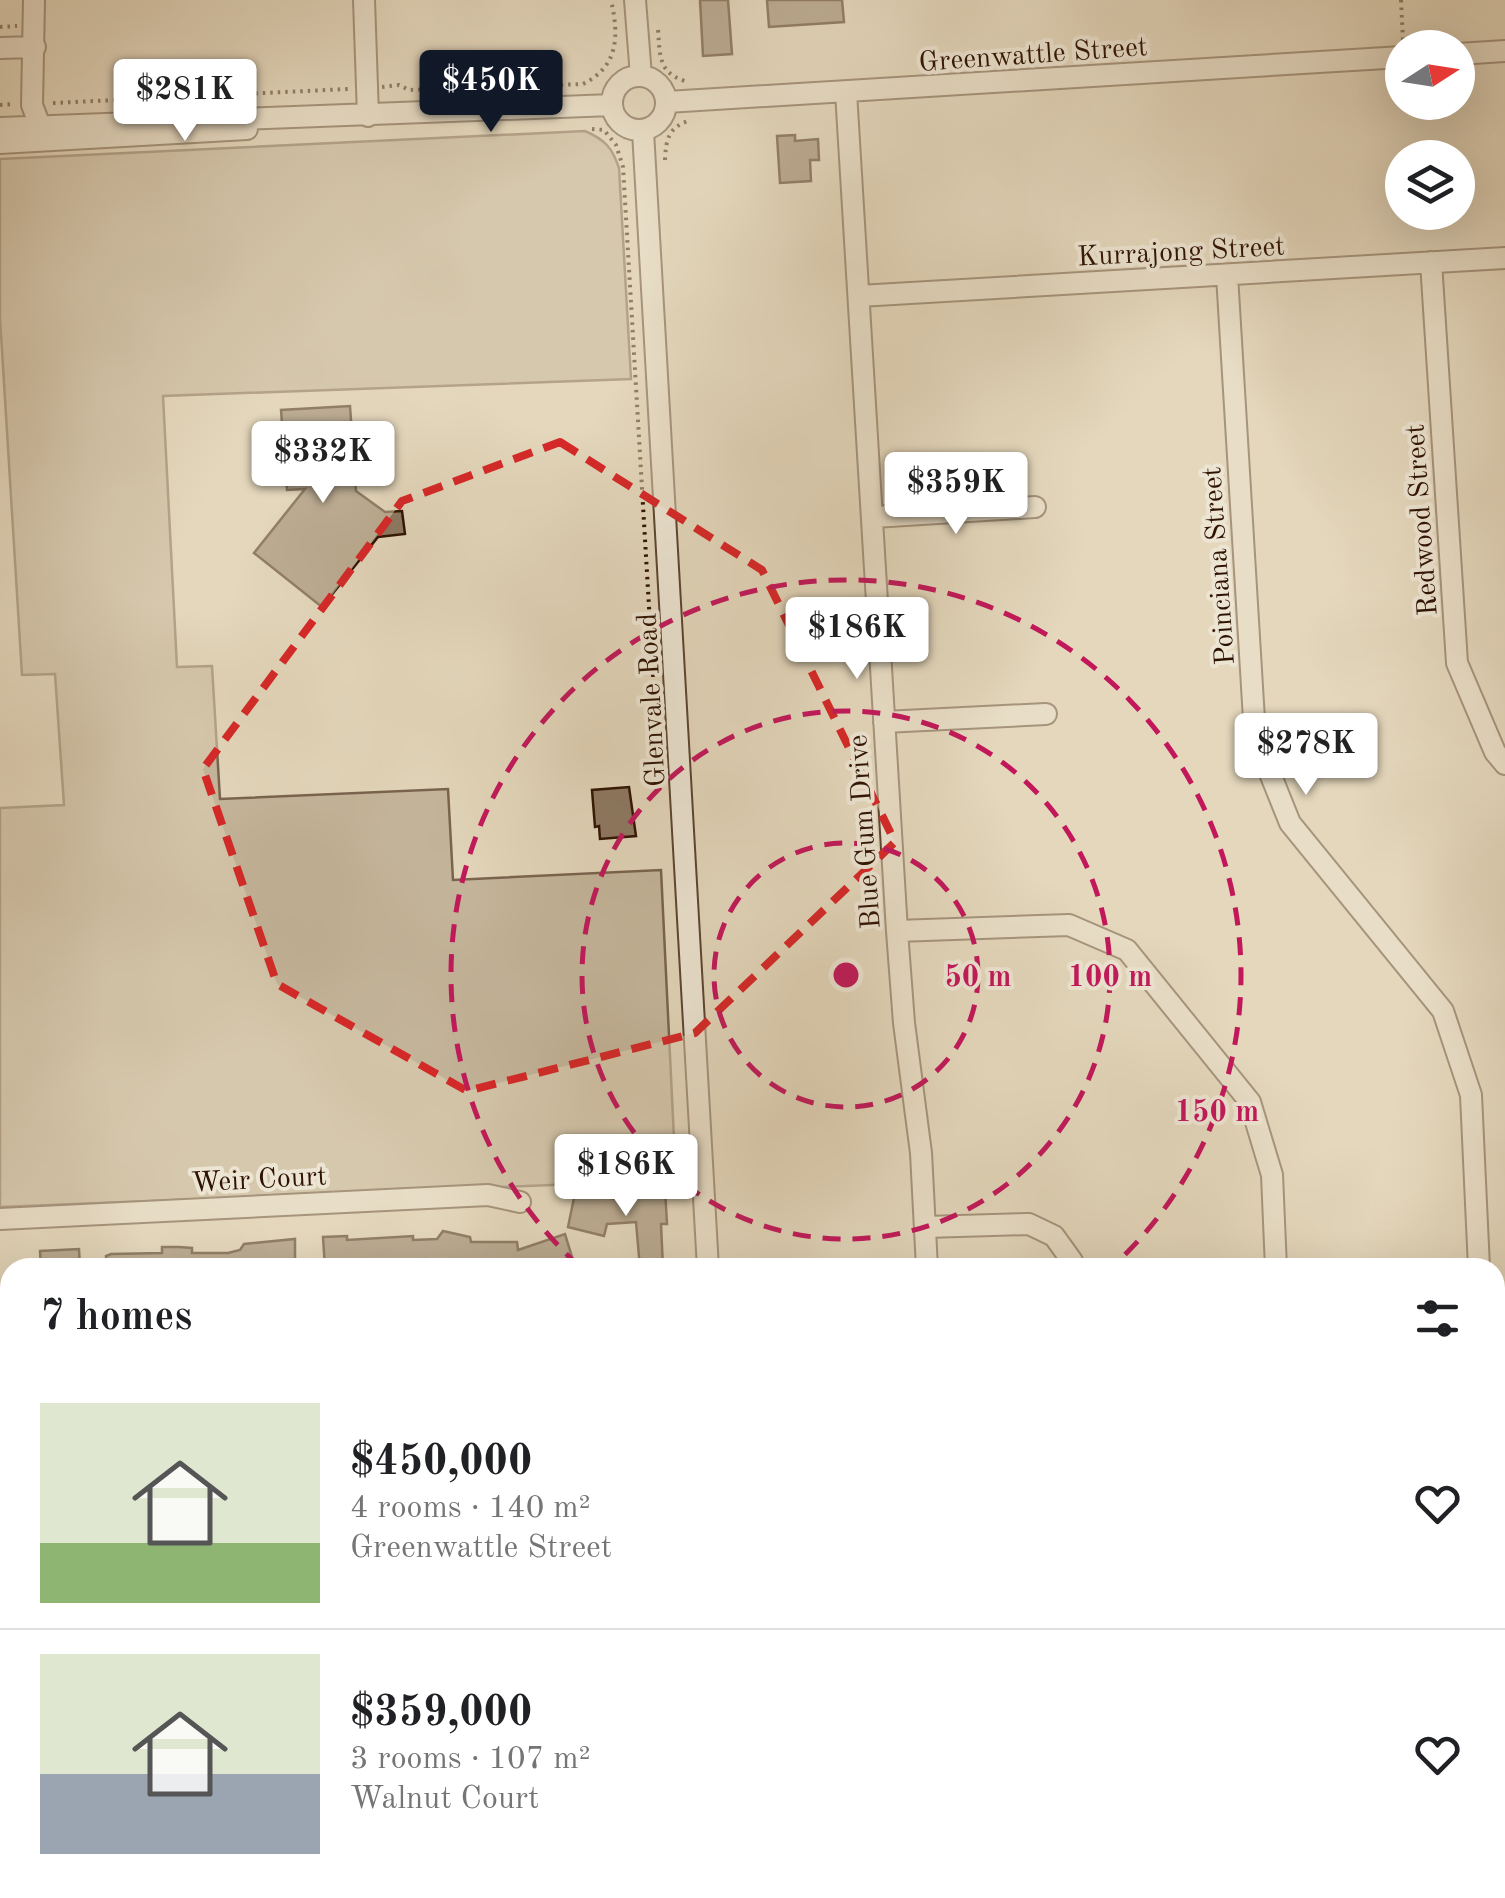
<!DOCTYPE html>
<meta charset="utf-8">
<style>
body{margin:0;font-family:"Old Standard TT",serif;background:#f6f6f6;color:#202124;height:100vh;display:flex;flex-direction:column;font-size:38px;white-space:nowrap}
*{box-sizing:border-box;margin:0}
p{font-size:32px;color:#757577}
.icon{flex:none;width:55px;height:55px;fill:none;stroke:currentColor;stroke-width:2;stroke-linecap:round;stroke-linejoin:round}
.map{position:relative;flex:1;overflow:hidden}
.details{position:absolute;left:0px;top:1258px;width:1505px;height:642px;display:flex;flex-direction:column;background:#fff;border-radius:30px 30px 0 0;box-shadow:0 10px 40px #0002}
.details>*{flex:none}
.needle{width:65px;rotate:78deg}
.tools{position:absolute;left:1385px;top:30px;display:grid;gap:20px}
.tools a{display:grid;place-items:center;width:90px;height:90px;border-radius:50%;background:#fff;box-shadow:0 10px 40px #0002;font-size:50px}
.price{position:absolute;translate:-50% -85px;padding:0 22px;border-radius:10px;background:#fff;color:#222;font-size:32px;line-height:65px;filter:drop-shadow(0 2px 5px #0008)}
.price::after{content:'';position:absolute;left:50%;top:60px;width:30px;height:22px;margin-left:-15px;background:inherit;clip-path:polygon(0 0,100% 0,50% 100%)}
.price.active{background:#111827;color:#fff}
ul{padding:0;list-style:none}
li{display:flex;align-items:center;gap:30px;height:250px;padding:0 40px}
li+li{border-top:2px solid #e0e0e0}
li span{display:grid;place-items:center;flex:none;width:280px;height:200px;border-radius:0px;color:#555}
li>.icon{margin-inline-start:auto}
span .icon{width:120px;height:120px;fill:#fffc;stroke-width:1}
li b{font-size:42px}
h2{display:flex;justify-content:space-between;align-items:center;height:120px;padding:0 40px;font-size:42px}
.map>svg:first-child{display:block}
.green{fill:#c5b69c;stroke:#7a644f;stroke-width:2.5}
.building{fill:#8d7963;stroke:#2f1302;stroke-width:2.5}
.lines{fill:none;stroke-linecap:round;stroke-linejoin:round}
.minor-casing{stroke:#5c4430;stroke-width:24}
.path{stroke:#2f1302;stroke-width:4;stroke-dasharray:2.5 5;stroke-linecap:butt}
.minor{stroke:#ede5d3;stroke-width:20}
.marked{fill:none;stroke:#d62828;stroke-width:8;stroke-dasharray:20 12;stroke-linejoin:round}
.ring{fill:none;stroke:#c2185b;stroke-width:5;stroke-dasharray:18 12}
.labels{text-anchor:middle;stroke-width:8;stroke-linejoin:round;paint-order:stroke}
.street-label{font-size:28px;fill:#2f1302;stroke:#ede5d3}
.centre{fill:#c2185b;stroke:#ede5d3;stroke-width:5}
.ring-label{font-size:30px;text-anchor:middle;font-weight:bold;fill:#c2185b;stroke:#ede5d3;stroke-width:8;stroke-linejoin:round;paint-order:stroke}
</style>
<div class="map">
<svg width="1505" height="1898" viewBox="0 0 1505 1898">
<rect width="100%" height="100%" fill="#e4d7bc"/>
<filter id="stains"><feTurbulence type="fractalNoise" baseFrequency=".002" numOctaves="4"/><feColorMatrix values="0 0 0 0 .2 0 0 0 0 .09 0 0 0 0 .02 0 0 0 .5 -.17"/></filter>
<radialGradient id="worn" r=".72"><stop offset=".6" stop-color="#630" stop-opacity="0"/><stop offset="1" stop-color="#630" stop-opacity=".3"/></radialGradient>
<path class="green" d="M585,131c20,9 27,16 34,37l12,211 -468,17 14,271 35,-1 8,133 228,-10 5,91 208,-10 15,310 -676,27v-399l64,-3 -9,-131 -33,1 -22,-357v-159z"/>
<path class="building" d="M700,0h28l4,54 -29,2z
M767,0h75l2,22 -75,5z
M795,135v6l23,-2 1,21h-9l1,21 -31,2 -3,-47z
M350,406l6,85 29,21 17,-1 3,23 -27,3 -56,70 -68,-54 51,-64 -18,1 -6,-80z
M629,787l7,49 -36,3 -1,-13 -4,1 -3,-37z
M665,1189l2,35h-6l2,44h-23l-4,-46 -29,2 -3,12 -36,-9 7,-34 44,6v-7z
M443,1231l27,6 1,5h46l1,8 47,-16 7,23 -10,3 2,8h-23l-1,-6 -31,2 -3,4h-81v-9l-77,4v5h-23l-2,-31 24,-1v4l66,-4v4l24,-1z
M295,1239v29h-188l-1,-12 5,-2 51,-1v-6h17l13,1v5h36l12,-3 4,-6z
M79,1249l1,19h-39l-1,-17z"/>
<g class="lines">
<g class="minor-casing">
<path id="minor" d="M34,0l-2,105 8,21
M364,0l4,116
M635,0l6,76
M0,48l35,-1
M1458,54l47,-3
M612 103a27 27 0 1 1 54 0a27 27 0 1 1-54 0Z
M846,92l51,839 7,92 17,130 6,115
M667,102l735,-45
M0,128l612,-23
M643,131l65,1137
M0,143l247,-14
M1431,262l26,401 38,89 10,12
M1227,275l28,461 35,87 153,188 28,84 8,173
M859,296l646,-38
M874,517l161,-10
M884,722l162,-8
M897,931l172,-6 58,25 123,152 22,73 4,93
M0,1219l488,-24 32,7
M925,1227l104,-3 25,12 18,25
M0,1416h10
M1495,1626l10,207
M0,1669h10
M1495,1881l10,-22
M511,1890l1,8
M742,1890v8
M956,1890v8
M1305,1890v8
M1345,1898l124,-4 8,-4"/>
</g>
<path class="path" d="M1401,0l2,40
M0,27l17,-1
M658,30c2,24 0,43 27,51
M1408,40l41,-3
M382,87l17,-2 10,5 174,-6c36,-18 36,-48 28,-84
M53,103l295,-14
M0,105l14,-1
M592,129l12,1 12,15 7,22 36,609
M665,160c1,-20 3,-32 23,-39"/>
<use href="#minor" class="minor"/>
</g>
<path d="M0 0H1505V1898H0ZM560,442l202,128 133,272 -200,191 -228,58 -190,-107 -74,-215 199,-268z" fill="#e4d7bc" fill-opacity=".55" fill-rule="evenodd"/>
<path class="marked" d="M560,442l202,128 133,272 -200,191 -228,58 -190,-107 -74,-215 199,-268z"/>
<g class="ring">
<circle cx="846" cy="975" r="132"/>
<circle cx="846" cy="975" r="264"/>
<path d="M579 1266A395 395 0 1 1 1113 1266"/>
</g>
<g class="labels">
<g class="street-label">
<text transform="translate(1033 53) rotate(-4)" y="10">Greenwattle Street</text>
<text transform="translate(1181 250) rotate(-3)" y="10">Kurrajong Street</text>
<text transform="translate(1420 520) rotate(-94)" y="10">Redwood Street</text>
<text transform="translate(1217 566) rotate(-94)" y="10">Poinciana Street</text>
<text transform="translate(650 700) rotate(-93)" y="10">Glenvale Road</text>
<text transform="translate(863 832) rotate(-94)" y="10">Blue Gum Drive</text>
<text transform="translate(259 1178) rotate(-3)" y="10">Weir Court</text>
</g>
</g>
<circle cx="846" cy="975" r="15" class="centre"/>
<g class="ring-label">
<text x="978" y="986">50 m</text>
<text x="1110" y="986">100 m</text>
<text x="1217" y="1121">150 m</text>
</g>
<rect width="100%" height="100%" filter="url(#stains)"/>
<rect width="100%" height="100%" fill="url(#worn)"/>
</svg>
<div class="tools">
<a><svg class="needle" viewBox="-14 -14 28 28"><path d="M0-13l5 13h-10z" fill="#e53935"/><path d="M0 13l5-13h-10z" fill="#757577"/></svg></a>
<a><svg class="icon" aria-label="layers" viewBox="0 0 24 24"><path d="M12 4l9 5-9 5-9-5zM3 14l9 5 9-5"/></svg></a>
</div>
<b class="price active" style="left:491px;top:135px">$450K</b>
<b class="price" style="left:185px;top:144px">$281K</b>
<b class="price" style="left:323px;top:506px">$332K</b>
<b class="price" style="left:956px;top:537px">$359K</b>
<b class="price" style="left:857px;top:682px">$186K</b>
<b class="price" style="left:1306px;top:798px">$278K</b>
<b class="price" style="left:626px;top:1219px">$186K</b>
<section class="details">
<h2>7 homes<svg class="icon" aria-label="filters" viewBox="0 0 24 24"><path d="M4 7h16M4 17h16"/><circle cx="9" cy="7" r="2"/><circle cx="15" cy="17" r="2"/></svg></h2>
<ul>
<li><span style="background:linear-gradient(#dfe7d0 70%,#8fb573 0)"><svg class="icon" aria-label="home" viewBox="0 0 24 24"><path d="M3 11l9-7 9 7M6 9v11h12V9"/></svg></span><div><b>$450,000</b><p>4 rooms · 140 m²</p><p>Greenwattle Street</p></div><svg class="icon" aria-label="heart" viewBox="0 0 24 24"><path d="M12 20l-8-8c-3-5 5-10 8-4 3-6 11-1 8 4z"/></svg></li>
<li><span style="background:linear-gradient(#dfe7d0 60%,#9aa5b1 0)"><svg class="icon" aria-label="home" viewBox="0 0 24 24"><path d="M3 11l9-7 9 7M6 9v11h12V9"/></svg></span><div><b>$359,000</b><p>3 rooms · 107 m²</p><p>Walnut Court</p></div><svg class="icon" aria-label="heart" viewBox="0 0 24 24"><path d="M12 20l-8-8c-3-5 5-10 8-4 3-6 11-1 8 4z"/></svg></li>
</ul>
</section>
</div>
